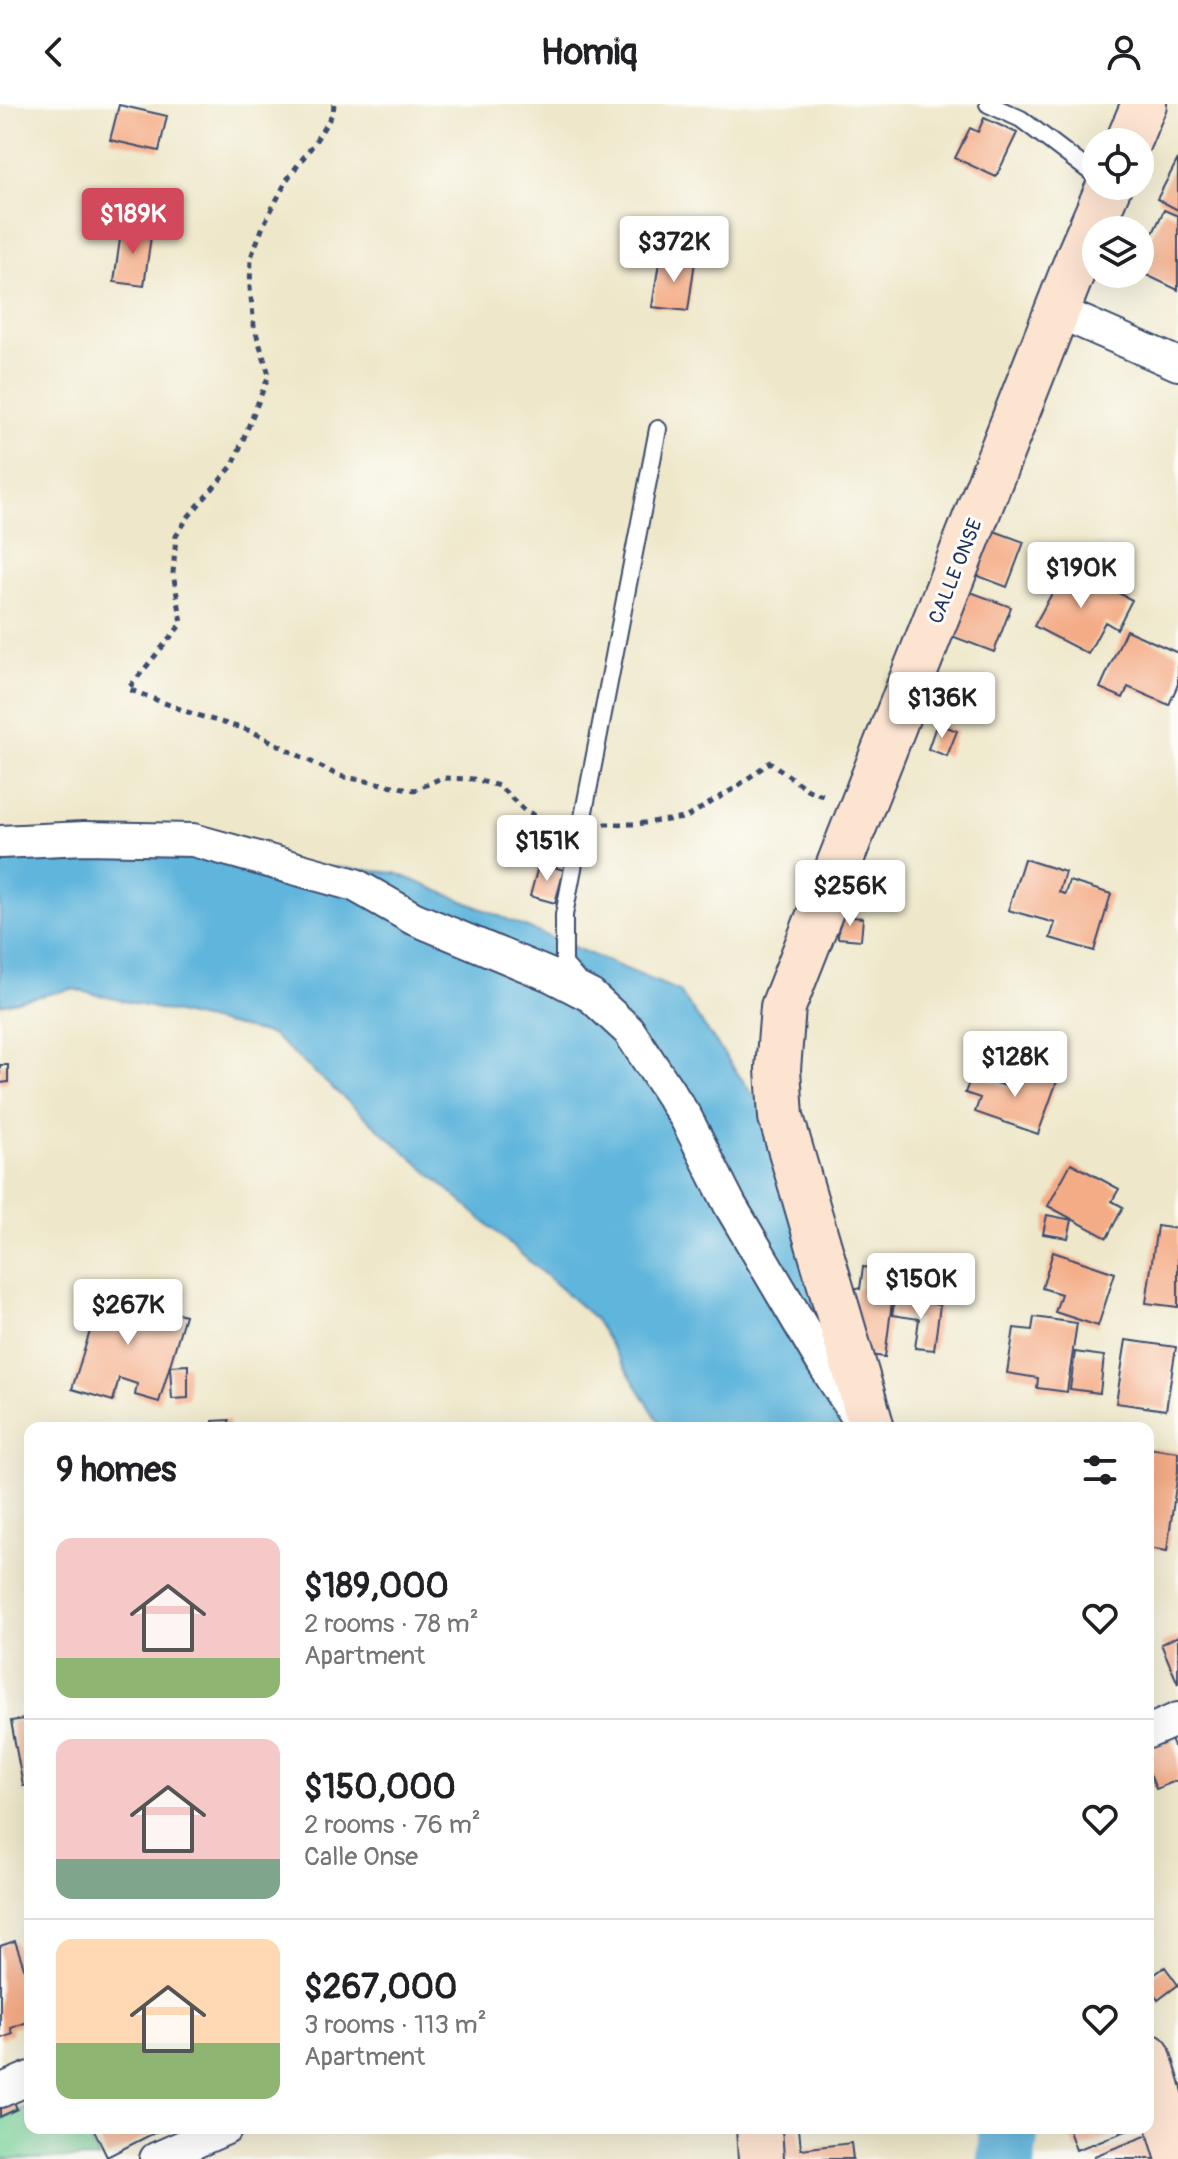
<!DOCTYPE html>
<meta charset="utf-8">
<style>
body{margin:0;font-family:Pangolin,sans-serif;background:#f6f6f6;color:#202124;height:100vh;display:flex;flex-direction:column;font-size:30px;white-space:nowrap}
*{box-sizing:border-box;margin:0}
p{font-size:26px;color:#757577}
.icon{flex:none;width:44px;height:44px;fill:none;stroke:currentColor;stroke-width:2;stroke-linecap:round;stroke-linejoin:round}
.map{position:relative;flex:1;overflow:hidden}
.details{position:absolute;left:24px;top:1318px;width:1130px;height:712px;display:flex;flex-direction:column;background:#fff;border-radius:16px;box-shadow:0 8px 32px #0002}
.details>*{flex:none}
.controls{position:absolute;left:1082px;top:24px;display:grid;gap:16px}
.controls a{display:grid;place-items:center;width:72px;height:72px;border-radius:50%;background:#fff;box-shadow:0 8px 32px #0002;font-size:40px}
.price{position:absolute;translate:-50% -68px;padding:0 18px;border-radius:8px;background:#fff;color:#222;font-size:26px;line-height:52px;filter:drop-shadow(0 2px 4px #0008)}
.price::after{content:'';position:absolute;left:50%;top:48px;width:24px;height:18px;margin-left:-12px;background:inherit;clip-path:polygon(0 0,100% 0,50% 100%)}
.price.active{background:#d1495b;color:#fff}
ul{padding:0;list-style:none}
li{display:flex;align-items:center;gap:24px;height:200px;padding:0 32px}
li+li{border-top:2px solid #e0e0e0}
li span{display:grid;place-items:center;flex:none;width:224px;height:160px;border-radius:16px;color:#555}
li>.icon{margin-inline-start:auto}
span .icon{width:96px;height:96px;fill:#fffc;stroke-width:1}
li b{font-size:34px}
h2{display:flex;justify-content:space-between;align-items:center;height:96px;padding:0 32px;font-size:34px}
header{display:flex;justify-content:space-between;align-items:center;height:104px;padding:0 32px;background:#fff;font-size:36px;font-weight:700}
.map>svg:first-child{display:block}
.green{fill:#78d299;stroke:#4a807c;stroke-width:2}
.water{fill:#5fb5dc;stroke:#3d729d;stroke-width:2}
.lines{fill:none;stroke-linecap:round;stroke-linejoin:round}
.river{stroke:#5fb5dc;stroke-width:58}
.building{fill:#f4ac86}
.lane-casing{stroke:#3b4b6e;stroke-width:20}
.street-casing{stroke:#3b4b6e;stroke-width:36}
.secondary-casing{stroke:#3b4b6e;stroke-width:48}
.path{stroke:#3b4b6e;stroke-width:5;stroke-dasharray:6 6;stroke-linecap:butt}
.lane{stroke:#fff;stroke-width:16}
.street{stroke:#fff;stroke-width:32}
.secondary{stroke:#fde4d1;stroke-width:44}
.labels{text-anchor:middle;stroke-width:6;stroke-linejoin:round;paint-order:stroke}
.street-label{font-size:20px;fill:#1b2f5e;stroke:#fdfcf7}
</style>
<header><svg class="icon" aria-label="back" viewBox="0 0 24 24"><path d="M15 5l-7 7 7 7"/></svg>Homiq<svg class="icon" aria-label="person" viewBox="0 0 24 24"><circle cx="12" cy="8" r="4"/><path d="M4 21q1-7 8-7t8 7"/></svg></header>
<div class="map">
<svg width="1178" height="2055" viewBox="0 0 1178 2055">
<rect width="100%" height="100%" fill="#fdfcf7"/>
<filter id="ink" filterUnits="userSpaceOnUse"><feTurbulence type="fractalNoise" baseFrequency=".0125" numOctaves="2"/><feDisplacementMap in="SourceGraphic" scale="16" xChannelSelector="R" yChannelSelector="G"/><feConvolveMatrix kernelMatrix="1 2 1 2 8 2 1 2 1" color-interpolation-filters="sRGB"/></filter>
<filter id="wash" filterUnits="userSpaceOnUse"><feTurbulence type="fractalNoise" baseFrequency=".006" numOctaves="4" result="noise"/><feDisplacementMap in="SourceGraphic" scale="32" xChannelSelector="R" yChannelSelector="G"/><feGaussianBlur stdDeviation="1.8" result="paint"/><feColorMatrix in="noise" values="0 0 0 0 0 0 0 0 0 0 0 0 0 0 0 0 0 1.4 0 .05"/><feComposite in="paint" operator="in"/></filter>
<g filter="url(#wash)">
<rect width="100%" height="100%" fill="#eee7c9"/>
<path class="green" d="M30,2001v23h54l14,30 -98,1v-40z"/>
<path class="water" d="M118,744l278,25 283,118 89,125 93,312h-198l-69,-110 -322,-283 -200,-46 -72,16v-155z"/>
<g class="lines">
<path class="river" d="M1006,2055l3,-23 -3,-8"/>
</g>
<g id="blocks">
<path class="building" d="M119,1l48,11 -8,35 -49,-11z
M984,14l33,15 -21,44 -41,-19 15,-30 8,4z
M1178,55v51l-21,-11z
M1164,106l14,6v74l-38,-18v-12z
M122,121l30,4 -8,57 -30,-4z
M660,152l35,5 -7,50 -36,-4z
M986,424l38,14 -17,45 -39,-15z
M1067,462l65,34 -15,29 -12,-7 -17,32 -54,-28z
M957,483l54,20 -17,45 -53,-20z
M1126,526l52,23v31l-9,21 -41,-18 -5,11 -23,-10z
M937,619l20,8 -10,25 -19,-7z
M1024,755l41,13 -6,20 6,2 4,-13 42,13 -17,57 -44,-13 5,-15 -47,-13z
M539,759l25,7 -9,33 -25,-7z
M839,812l24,2 -2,22 -23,-2z
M0,961h8v17l-8,1z
M1016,963l41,14 -19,53 -63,-22 5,-14 -15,-5 7,-18 37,12z
M1071,1059l48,26 -7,12 11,6 -16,31 -59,-32z
M1047,1111l25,5 -4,18 -25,-4z
M1157,1122l21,3v78l-32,-4z
M1053,1148l62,21 -17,53 -43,-14 6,-18 -19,-6z
M871,1155l26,3 -12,95 -21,-3 -14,-14 6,-52 4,1 3,-22 7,1z
M105,1179l23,6 -2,9 59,17 -26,87 -24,-7 2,-11 -18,-6 -6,23 -41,-12z
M895,1195l45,6 -6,45 -19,-2 4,-29 -27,-4z
M1034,1213l43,6 -10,69 -30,-4 1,-10 -31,-5 7,-45 18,2z
M1126,1236l50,7 -10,63 -50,-7z
M1075,1248l29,4 -4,37 -30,-4z
M188,1261v33l-16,1 -2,-33z
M229,1316v8h-16v-7z
M1148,1344l30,4v19l-11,80 -19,-3z
M1178,1532v48l-17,-40z
M30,1614v67l-7,1 -12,-65z
M1170,1633l8,20v23l-22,9 -8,-20v-23z
M15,1837l15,44v36l-19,7 2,6 -13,5v-93z
M1165,1863l13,18 -20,15 -10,-14v-7z
M9,1987l8,18 -17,8v-22z
M93,2024h71l-57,29z
M770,2024h29l2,21 50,-6 2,16h-79z
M1068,2024h66l-58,22z
M1153,2029l10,26h-68l-1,-3z"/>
</g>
</g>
<g filter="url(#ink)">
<use href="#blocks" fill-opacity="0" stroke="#3b4b6e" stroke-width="2"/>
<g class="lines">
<g class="lane-casing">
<path id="lane" d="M988,0l33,15 75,57
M577,875l-13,-15v-49l94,-486"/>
</g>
<g class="street-casing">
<path id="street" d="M1057,207l121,53
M0,738l84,-4 109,2 162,45 58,33 139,58 39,20 38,35 57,87 44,87 93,158 36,56
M1148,1628l30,-13
M0,1987l30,-13
M156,2055l70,-31"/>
</g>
<g class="secondary-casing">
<path id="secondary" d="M1128,38l16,-38
M872,1324l-91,-311 -3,-48 5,-62 296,-752 30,-69
M1148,1952l30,99
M759,2024l2,31"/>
</g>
<path class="path" d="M334,0l-1,9 -20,32 -25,33 -24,46 -13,33 -1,31 4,38 15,49 -36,90 -44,51 -13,20 -3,37 9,50 -54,66 65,25 58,17 88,45 76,14 26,-12 32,1 26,7 26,25 33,14
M604,720h32l49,-6 50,-30 35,-26 38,28 18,6"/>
<use href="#lane" class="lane"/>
<use href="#street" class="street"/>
<use href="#secondary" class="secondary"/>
</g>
</g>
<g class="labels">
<g class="street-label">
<text transform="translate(955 467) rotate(-68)" y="7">CALLE ONSE</text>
</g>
</g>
</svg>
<div class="controls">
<a><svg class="icon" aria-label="locate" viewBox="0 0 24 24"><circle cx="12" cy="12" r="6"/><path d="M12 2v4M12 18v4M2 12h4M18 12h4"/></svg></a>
<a><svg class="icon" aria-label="layers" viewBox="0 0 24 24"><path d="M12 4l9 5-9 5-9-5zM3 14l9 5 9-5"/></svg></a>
</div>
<b class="price active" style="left:133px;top:152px">$189K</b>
<b class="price" style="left:674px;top:180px">$372K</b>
<b class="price" style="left:1081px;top:506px">$190K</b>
<b class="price" style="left:942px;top:636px">$136K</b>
<b class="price" style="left:547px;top:779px">$151K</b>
<b class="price" style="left:850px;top:824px">$256K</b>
<b class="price" style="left:1015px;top:995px">$128K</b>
<b class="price" style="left:921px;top:1217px">$150K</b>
<b class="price" style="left:128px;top:1243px">$267K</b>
<section class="details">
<h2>9 homes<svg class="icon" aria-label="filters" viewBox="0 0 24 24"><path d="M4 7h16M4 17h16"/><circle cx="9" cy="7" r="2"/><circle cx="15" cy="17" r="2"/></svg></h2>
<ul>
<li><span style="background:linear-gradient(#f6c9c9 75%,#8fb573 0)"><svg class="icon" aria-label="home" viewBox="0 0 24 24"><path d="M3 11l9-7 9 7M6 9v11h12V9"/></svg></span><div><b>$189,000</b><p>2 rooms · 78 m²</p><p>Apartment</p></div><svg class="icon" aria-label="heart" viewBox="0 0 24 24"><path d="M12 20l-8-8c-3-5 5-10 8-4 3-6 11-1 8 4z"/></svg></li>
<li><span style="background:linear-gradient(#f6c9c9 75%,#7fa58c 0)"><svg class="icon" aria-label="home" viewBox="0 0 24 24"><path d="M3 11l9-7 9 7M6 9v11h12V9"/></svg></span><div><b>$150,000</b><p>2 rooms · 76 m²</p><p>Calle Onse</p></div><svg class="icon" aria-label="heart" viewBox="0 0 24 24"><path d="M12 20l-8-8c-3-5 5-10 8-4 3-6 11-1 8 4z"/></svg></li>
<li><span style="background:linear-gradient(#ffd9b3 65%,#8fb573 0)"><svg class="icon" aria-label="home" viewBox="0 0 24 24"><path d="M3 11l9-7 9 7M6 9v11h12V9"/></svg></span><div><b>$267,000</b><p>3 rooms · 113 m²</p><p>Apartment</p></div><svg class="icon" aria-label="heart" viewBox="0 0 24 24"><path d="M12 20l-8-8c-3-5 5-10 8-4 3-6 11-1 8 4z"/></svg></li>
</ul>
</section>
</div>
